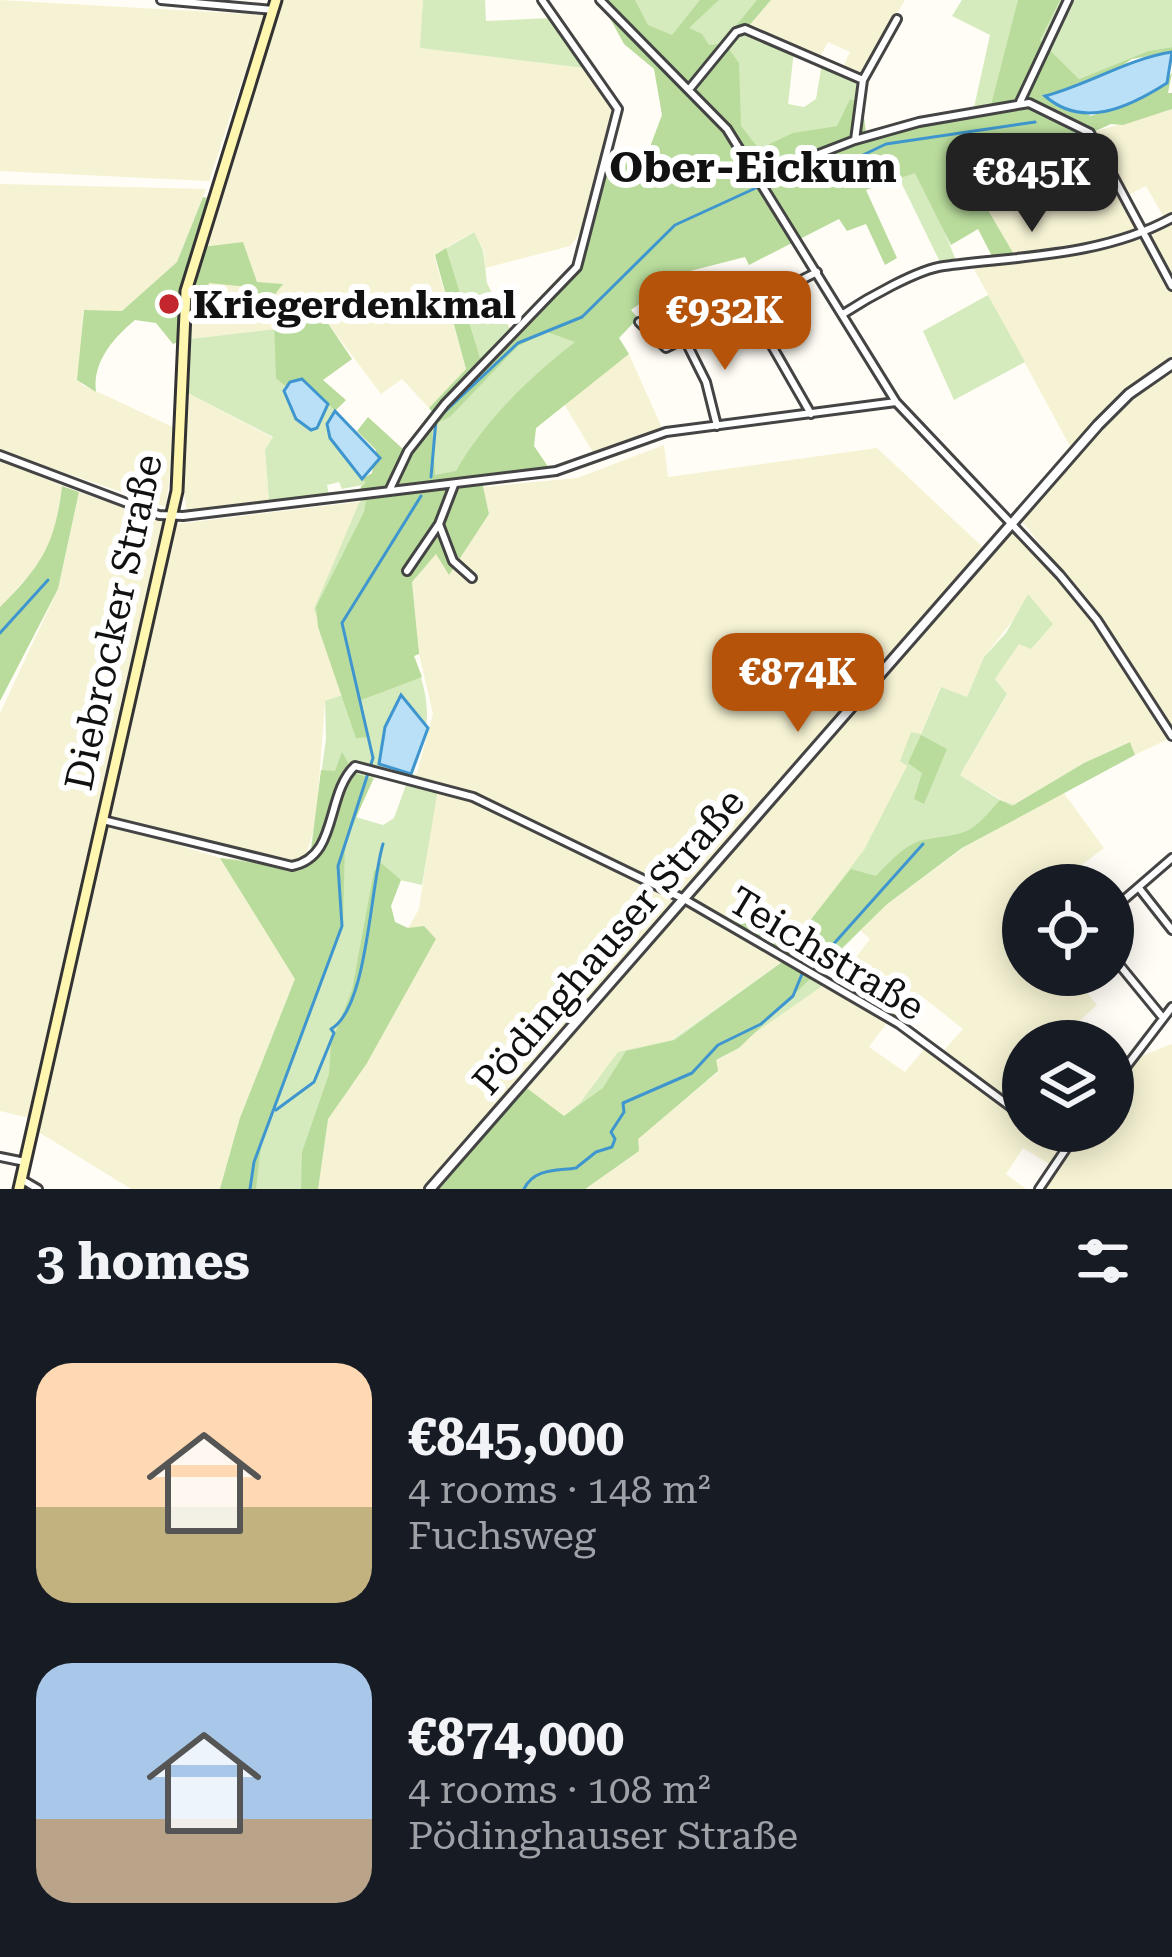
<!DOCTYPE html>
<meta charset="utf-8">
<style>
body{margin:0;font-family:"Roboto Serif",serif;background:#242831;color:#f1f3f6;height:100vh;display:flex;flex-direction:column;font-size:45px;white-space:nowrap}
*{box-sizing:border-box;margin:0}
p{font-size:39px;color:#9ea1a6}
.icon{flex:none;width:66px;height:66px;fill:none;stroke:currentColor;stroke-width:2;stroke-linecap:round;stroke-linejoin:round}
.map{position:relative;height:1189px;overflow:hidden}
.panel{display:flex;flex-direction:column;background:#171b24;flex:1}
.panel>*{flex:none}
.tools{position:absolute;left:1002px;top:864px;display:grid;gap:24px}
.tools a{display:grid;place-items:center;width:132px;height:132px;border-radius:50%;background:#171b24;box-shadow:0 6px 30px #0003;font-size:60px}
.price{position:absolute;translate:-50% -102px;padding:0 27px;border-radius:24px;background:#b45309;color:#fff;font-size:39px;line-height:78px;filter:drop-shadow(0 3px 6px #0008)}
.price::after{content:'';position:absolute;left:50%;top:72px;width:36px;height:27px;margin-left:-18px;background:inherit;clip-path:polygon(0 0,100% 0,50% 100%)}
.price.selected{background:#222;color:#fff}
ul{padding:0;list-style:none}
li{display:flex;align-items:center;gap:36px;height:300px;padding:0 36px}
li span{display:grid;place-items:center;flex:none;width:336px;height:240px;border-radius:36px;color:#555}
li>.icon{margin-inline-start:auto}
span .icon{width:144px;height:144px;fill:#fffc;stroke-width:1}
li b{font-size:51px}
h2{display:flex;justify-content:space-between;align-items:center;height:144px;padding:0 36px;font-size:51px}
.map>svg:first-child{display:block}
.farmland{fill:#f6f3d4;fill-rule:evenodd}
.green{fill:#d5ebbd;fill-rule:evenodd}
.forest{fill:#b9dc9c;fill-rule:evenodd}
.water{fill:#b9e0f7;stroke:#3f96cf;stroke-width:3}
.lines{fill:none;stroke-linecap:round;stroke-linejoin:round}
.stream{stroke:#3f96cf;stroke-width:3}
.minor-casing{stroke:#444;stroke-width:12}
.tertiary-casing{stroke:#444;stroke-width:14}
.secondary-casing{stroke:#333;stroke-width:15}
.minor{stroke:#fff;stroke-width:6}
.tertiary{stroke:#fff;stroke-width:8}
.secondary{stroke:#fff6b0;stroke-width:9}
.poi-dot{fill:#c4262e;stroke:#fff;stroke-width:4.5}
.labels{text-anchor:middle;stroke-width:12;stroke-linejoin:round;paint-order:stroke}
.poi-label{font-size:39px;font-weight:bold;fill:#111;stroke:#fff;text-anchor:start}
.street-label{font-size:39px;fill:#111;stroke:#fff}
.neighbourhood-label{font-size:42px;font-weight:bold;fill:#111;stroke:#fff}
</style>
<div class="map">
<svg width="1172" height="1189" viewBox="0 0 1172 1189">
<rect width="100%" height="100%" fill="#fffdf5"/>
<path class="farmland" d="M0,0l264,15 -55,166 -209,-10z
M282,0h141l-2,48 163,20 29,40 -32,124 -11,14 -85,22 -1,-18 -11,-18 -39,23 32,114 -37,39 -27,-29 -21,15 -58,-77 -48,2v10l-85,10 8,-80z
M771,0h134l-46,76 -17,-7 8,-17 -22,-10 -9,17 -69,-34z
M1172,109v106l-7,4 -19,-33 -18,9 -35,-63z
M1089,137l50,96 -124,23 -43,-73 2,-9 105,-26z
M0,184l206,5 -29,73 -55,49h-39l-2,73 94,44 -9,79 -166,-56z
M1172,221v139l-45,31 -55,59 -98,-181 168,-30z
M629,354l33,74 -68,26 -30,-50z
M1172,369v363l-72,-113 -79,-99 85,-98z
M188,393l85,45 -8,12 4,51 -82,11 -4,-23z
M664,445l4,32 209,-29 111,104 20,-20h9l76,89 77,117 -35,17 -6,-13 -45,21 -72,43 -52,-31 47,-80 -12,-16 24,-36 7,-39 -42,53 -17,41 -27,-10 -31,74 5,36 -105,124 -10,21 -40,-26 -27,10 54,32 -223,157 -45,-34 -95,107h-105l10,-70 39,-56 69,-124 -28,-11 11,-19 19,-126 -22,-7 17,-62 -14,-60 -7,-72 24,-29 13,21 40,-60 -6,-27 94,-9z
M0,459l62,27 -8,51 -9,21 -45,49z
M79,492l83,28 2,6 -134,592 -30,-7v-398l58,-124z
M366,501l-48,126 26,67 -19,8 -9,120 -12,40 -13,3 -182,-49 67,-292z
M1063,792l41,56 -49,37h-32v90h49l25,30 -34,31 3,5h-43v90h52l-24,34 -28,-17 -17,26 20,15h-441l53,-37 -1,-13 81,-67 -3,-11 24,-13 77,-73 19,10 35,-46 -11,-10 27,-24 77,-57zM920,995l43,34 -24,27 -14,-8 -20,24 -36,-25 20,-27 7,3z
M113,825l107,33 75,121 -55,139 -20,71h-89l-94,-58 69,-302z
M1172,1044v145h-131l41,-58h31v-41l26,-33z"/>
<path class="green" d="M423,0h62l1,21 64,-3 34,50 -164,-20z
M634,0h136l-24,29 48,22 -6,53 16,3 12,-8 6,-36 37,18 -4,19 -5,-1 -12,27 -17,3 44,5 2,6 106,-28 17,-77 -38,-19 10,-16h210v47l-24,4 -69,28 -29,-29 -76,123 -48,13 31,77 -16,1 -42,-86 15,-5 -22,-9 -142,100 -5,-8 -63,17 -52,37 -12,28 -53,65 -85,74 -44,76 -25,29 8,71 -5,3c18,51 17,67 -1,118l26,9 -17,102 -22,-5 -10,26 -23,157 -39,56 -10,70h-98l20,-71 55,-139 -75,-121 71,6 13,-4 7,-13 15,-108 -1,-38 20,-7 -31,-85 45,-106 73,-76 36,-58 -33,-114 39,-23 9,18 4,33 26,52 63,-69 2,-23 25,-12 42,-69 18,-48v-17zM377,772l30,10 -13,36 -11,7 -27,-8z
M988,295l37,67 -71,38 -31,-69z
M275,329l2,49 8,8 -1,5 43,18 1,-5 7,7 -8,13 3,14 37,46 -25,5 -3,-7 -12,3 2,10 -60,6 -4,-51 8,-13 -85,-44 2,-54z
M1028,594l25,30 -22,25 -12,-5 -24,35 12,15 -47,81 40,25 29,10 -97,49 -115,115 11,8 -112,78 2,11 -80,68 1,12 -54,38h-162l95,-103 46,30 16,-13 38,-51 54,-12 113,-80 -53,-32 19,-26 8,15 41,26 9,-21 55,-72 43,-84 -7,-5 11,-29 10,2 20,-47 26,10 17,-40 22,-24z"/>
<path class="forest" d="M600,0h35l13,25 24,10 28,-35h19l-30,28 13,6 7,11 12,-1 36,-44h14l-42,49 10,14 2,63 18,23 34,-16 44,-7 13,-27 12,3 5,38 123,-31 28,-109h42l-20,40 39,39 69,-28 24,-4v5l-40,7 -19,13 -67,24 45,20 65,-26 16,-17 -4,20h4v16l-49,16 -12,-1 -18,8 -14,16 -105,26 -2,9 43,73 -21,4 -16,-31 -27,16 -36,-72 -49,17 31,68 -12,7 -19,-41 -19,7 -8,-12 -90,46 -4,-8 -63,16 -51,37 7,8 -19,20 10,16 -93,74 -2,18 15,22 -68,9 8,37 -40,61 -13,-21 -24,28 7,72 -5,2 8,21 -61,23 8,37 -13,1 -38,-111 -2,-20 48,-95 2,-11 -7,-1 2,-14 5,-3 -4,-4 10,-6 4,-23 -19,-19 11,-14 36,33 30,-36 -5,-6 37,-39 -31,-114 11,-7 34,110 31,-25 63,-69 35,-114 36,10 17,-45 -8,-46 -30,-25zM547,332l28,10c-45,35 -91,79 -119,129l-21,4 -3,-50 18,-8 68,-71z
M203,197l4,1 -26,93 -3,51 -5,2 -17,-21 -21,-3c-22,18 -43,43 -39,72l-19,-12 7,-70 38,1 55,-49z
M243,242l14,40 26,2 -14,18 -21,-15 -39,-4 -10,38h-9l12,-74z
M323,316l29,43 -29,21 23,20 -11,11 -32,-32 -18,7 -9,-8 -2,-59z
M62,486l17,6 -21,97 -58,112v-94c41,-41 55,-62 62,-121z
M921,735l26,14 -23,55 -10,-5 8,-26 -14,-10z
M1130,742l5,13 -173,93 -76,57 -147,143 -23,12 2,11 -80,68 1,12 -54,38h-151l90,-103 40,30 39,-28 23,-37 49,-11 110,-80 -53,-32 19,-26 8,15 40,26 10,-21 42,-53 25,7c11,-12 31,-33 47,-36 45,-8 44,-2 77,-40l12,6 72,-43z
M342,752l12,21 19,6 -28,64 -2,82 -82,220 -5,44h-36l20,-71 55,-139 -75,-121 73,11 18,-17 10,-82 14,1z
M381,863l20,17 -10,26 4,16 13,6 16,-2 12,13 -69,124 -39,56 -10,70h-17l1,-37 27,-78 2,-30 21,-54 22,-119z"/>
<path class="water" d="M1172,52l-5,31c-39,25 -84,46 -122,13 45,-12 82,-37 127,-44z
M302,379l26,25 -11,24 -6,2 -15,-11 -12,-28 6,-9z
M335,411l45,47 -18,21 -32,-41 -3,-14z
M401,695l27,33 -17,46 -32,-10 6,-37z"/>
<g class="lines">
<path class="stream" d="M770,182l27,2 57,-12 9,-17 23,-11 149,-22
M431,477l5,-57 82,-77 64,-26 93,-92 83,-38
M0,633l48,-53
M813,967l110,-123
M276,1110l38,-28 20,-49 -3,-4c37,-21 39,-143 52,-185
M250,1189l4,-27 88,-236 -4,-60 35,-108 -31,-135 79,-127
M524,1189c10,-21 33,-18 52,-21l20,-16 16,-5 3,-8 -4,-7 13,-20 -1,-9 69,-30 26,-28 43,-21 32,-28 9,-22"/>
<g class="minor-casing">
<path id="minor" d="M161,0l112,10
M600,0l127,129 169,273 164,173 37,45 75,116
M691,87l45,-55 9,-3 118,51
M1020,102l48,-102
M855,140l8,-60 34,-61
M759,177l96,-37 64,-18 110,-19 61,30 82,153
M748,304l63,110
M843,314c23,-15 75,-45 101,-48 77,-10 159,-10 228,-48
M639,322l27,26 151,-76
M684,338l22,44 11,44
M0,455l159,60 24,1 373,-45 110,-39 230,-30
M389,491l19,-40 37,-47 132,-137 41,-158 -76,-109
M439,524l14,37 19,17
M407,571l32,-47 15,-39
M103,820l189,46c47,-9 33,-72 63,-100l118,31 211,102 215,125 124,92
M1139,888l33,42
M1113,909l59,-51
M1113,957l50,61
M1113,1084l59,-77
M1043,1131l23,16
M0,1157l25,5
M21,1179l17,10
M1039,1189l39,-58"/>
</g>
<g class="tertiary-casing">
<path id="tertiary" d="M430,1189l668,-764 31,-31 43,-30"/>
</g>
<g class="secondary-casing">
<path id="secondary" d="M19,1189l158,-698 9,-200 90,-291"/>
</g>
<use href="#minor" class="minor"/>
<use href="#tertiary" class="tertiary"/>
<use href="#secondary" class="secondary"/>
</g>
<circle class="poi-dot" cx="169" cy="304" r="12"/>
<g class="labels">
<g class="poi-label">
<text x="193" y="318">Kriegerdenkmal</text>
</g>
<g class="street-label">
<text transform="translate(113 622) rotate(-78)" y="14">Diebrocker Straße</text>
<text transform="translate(608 941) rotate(-49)" y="14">Pödinghauser Straße</text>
<text transform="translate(827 953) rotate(31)" y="14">Teichstraße</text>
</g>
<g class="neighbourhood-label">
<text x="753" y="182">Ober-Eickum</text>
</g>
</g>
</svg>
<div class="tools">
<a><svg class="icon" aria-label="locate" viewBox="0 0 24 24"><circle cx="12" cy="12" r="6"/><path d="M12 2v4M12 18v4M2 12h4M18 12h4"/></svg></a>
<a><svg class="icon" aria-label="layers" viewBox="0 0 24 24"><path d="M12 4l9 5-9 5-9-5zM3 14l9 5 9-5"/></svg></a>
</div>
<b class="price selected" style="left:1032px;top:235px">€845K</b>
<b class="price" style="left:725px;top:373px">€932K</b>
<b class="price" style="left:798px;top:735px">€874K</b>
</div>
<section class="panel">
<h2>3 homes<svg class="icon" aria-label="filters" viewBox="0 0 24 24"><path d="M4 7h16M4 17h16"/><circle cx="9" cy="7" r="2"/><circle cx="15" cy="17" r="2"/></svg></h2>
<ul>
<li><span style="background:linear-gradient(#ffd9b3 60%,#c2b280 0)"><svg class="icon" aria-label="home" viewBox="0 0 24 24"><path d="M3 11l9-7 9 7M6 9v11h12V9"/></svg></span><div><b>€845,000</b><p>4 rooms · 148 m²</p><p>Fuchsweg</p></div></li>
<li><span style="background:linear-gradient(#a9c7e8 65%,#b9a48a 0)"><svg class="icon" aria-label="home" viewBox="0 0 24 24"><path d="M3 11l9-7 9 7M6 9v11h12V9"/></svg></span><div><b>€874,000</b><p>4 rooms · 108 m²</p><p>Pödinghauser Straße</p></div></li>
</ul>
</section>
